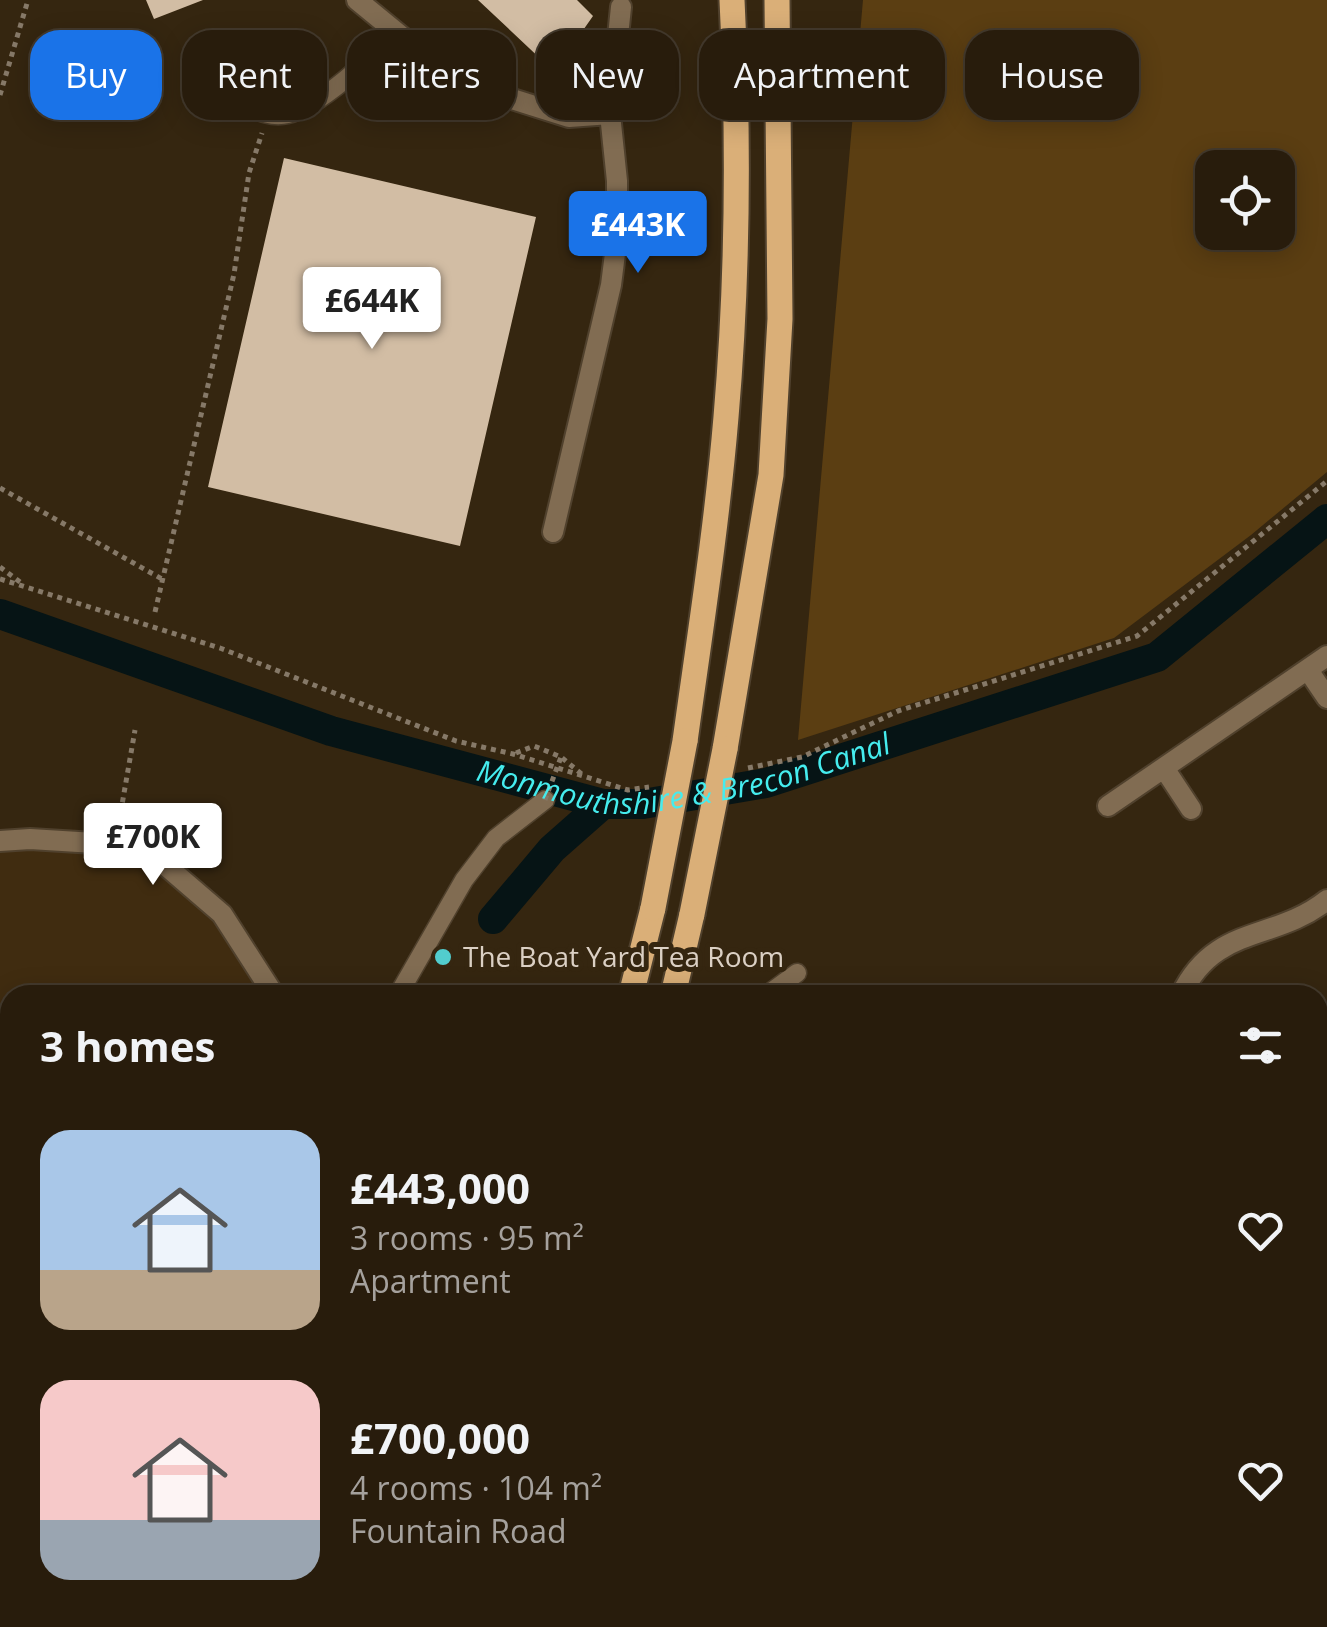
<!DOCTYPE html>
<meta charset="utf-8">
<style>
body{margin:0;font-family:"Open Sans",sans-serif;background:#302515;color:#f1f3f6;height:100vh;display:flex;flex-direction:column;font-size:38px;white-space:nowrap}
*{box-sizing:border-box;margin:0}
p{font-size:32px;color:#a5a19d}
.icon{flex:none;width:55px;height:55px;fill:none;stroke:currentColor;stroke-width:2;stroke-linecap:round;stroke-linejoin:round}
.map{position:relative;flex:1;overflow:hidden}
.details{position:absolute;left:0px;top:985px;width:1328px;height:642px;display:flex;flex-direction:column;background:#281c0c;border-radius:30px 30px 0 0;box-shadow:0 5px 25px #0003,0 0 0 2px #443a2d}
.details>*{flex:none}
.top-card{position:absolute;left:30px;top:30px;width:1268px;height:90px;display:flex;gap:20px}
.fabs{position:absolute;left:1195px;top:150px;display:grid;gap:20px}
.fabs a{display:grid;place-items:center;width:100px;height:100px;border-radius:20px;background:#281c0c;box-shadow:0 5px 25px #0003,0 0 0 2px #443a2d;font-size:50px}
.price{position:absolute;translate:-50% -85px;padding:0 22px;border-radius:10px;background:#fff;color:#222;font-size:32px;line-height:65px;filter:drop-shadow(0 2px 5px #0008)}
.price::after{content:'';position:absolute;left:50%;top:60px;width:30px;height:22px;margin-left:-15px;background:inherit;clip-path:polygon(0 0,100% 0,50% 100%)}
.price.on{background:#1a73e8;color:#fff}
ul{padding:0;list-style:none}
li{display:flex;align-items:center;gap:30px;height:250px;padding:0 40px}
li span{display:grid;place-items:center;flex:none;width:280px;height:200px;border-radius:30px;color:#555}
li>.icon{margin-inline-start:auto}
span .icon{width:120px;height:120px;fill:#fffc;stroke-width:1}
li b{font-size:42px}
h2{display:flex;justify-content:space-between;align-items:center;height:120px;padding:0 40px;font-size:42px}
.chip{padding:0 35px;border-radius:30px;background:#281c0c;box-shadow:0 5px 25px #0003,0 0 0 2px #443a2d;font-size:35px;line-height:90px}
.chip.on{background:#1a73e8;color:#fff}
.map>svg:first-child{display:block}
.built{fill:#402c10}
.green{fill:#5b3e12;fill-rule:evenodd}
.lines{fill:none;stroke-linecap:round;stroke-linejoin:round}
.canal{stroke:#061415;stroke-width:30}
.building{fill:#d2bda4}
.lane-casing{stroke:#50412d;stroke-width:21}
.street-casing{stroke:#50412d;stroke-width:24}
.secondary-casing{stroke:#50412d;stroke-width:24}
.primary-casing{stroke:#50412d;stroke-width:29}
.path{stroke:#867968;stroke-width:5;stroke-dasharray:5 5;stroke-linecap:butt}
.lane{stroke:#816c52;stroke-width:18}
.street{stroke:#816c52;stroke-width:20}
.secondary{stroke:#b39268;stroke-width:20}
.primary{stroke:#daaf78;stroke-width:25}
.primary-bridge-casing{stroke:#50412d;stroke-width:29;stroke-linecap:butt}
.path-bridge{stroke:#867968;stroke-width:5;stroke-dasharray:5 5;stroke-linecap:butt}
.primary-bridge{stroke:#daaf78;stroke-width:25}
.poi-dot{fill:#52cdce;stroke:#352610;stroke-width:4}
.labels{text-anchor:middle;stroke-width:10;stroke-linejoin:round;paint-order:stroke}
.poi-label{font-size:28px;fill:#dbd0c4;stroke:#352610;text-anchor:start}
.water-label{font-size:30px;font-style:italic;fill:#45ecee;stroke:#352610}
</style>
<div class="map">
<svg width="1327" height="1627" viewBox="0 0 1327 1627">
<rect width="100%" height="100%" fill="#352610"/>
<path class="built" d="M0,841l143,5 79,68 52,81h-264v623h108v9h-118z"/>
<path class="green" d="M863,0h464v472l-76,63 -137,103 -316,102zM1212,168h66v64h-66z"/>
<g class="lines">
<g class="canal">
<path id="s1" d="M0,614l331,117 272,73h40l123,-21 391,-126 170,-138"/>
<path d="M493,919l59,-70 51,-45"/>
</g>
</g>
<path class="building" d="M146,0h57l-49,19z
M478,0h99l16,16 -21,30 -5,-5 -21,23z
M284,158l252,59 -76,329 -252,-59z"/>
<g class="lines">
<g class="lane-casing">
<path id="lane" d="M243,104c15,7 28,14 45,10 29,-6 87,-58 106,-81
M398,995l66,-115 32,-42 49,-38
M767,995l30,-22"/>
</g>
<g class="street-casing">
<path id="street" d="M357,0l83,68 66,29 63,20 41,-3
M553,532l58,-247 6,-47v-57l-7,-67 11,-107
M1308,670l19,28
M1164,768l27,41
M1108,806l219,-150
M0,841l30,-2 113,7 79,68 52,81
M1181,995c34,-71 93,-53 146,-95
M1318,1122l9,1
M118,1618v9
M386,1618l1,9
M638,1618l1,9
M1022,1627v-9"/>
</g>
<g class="secondary-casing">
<path id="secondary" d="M1318,1482l9,-25
M1279,1627l3,-9"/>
</g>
<g class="primary-casing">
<path id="primary" d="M685,741c15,-108 32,-216 41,-324 12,-139 13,-278 6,-417
M725,749l46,-274 9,-156 -3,-319
M631,995l22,-87
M673,995l19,-81
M447,1627l2,-9
M497,1627l1,-9
M549,1627l2,-9
M596,1627l1,-9"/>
</g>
<path class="path" d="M0,95l28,-95
M0,488l162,91
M0,567l20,15
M0,579l220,69 236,93 57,13 115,36 21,-3
M155,612l79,-338 15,-101 13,-40
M516,753l18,-7 27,11 23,19
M748,768l54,-11 96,-46 239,-75 190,-155
M119,822l16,-92
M1320,1436l7,-17"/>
<use href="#lane" class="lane"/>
<use href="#street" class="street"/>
<use href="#secondary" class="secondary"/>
<use href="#primary" class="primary"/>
<g class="primary-bridge-casing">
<path id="primary-bridge" d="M653,908l32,-167
M692,914l33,-165"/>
</g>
<path class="path-bridge" d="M545,800l16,-43"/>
<use href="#primary-bridge" class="primary-bridge"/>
</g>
<circle class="poi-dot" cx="443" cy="957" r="10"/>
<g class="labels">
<g class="poi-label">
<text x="463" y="967">The Boat Yard Tea Room</text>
</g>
<g class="water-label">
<text dy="10" stroke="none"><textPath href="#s1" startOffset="715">Monmouthshire &amp; Brecon Canal</textPath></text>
</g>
</g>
</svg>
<div class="fabs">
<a><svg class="icon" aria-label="locate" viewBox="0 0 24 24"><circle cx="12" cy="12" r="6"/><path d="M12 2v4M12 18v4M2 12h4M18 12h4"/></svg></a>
</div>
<b class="price on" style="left:638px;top:276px">£443K</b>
<b class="price" style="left:372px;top:352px">£644K</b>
<b class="price" style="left:153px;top:888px">£700K</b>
<div class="top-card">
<a class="chip on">Buy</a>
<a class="chip">Rent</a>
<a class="chip">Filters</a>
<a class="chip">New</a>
<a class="chip">Apartment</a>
<a class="chip">House</a>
</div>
<section class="details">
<h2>3 homes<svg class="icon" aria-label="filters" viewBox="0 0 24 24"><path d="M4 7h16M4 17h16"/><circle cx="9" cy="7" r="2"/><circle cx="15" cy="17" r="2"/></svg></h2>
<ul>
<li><span style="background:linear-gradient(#a9c7e8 70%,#b9a48a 0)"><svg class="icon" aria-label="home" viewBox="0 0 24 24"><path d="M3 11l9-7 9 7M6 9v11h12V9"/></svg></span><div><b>£443,000</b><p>3 rooms · 95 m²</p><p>Apartment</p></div><svg class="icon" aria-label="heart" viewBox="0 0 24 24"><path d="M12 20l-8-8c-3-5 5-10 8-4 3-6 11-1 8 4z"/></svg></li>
<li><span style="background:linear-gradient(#f6c9c9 70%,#9aa5b1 0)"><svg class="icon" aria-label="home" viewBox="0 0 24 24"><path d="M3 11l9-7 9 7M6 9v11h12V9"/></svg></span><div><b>£700,000</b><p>4 rooms · 104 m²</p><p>Fountain Road</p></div><svg class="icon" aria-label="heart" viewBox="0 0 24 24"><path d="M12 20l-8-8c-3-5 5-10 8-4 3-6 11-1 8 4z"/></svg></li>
</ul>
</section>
</div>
